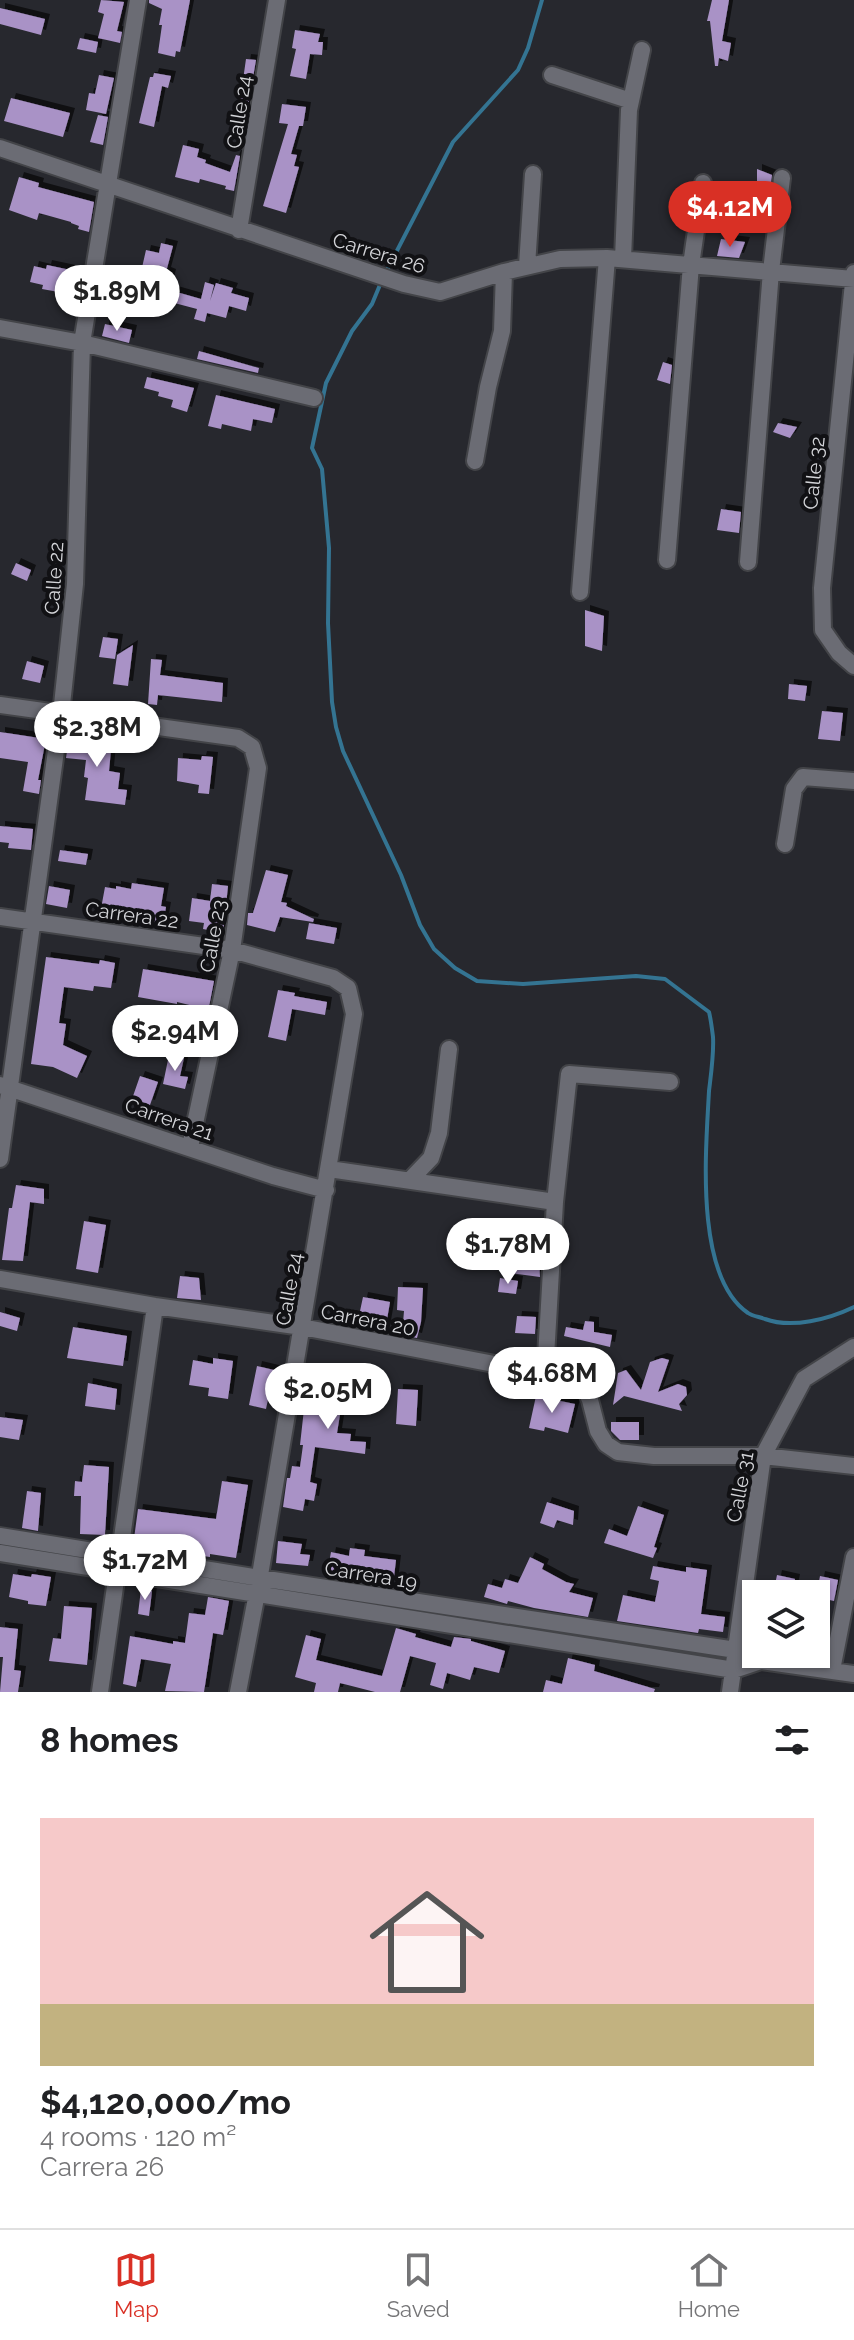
<!DOCTYPE html>
<meta charset="utf-8">
<style>
body{margin:0;font-family:Raleway,sans-serif;background:#f6f6f6;color:#202124;height:100vh;display:flex;flex-direction:column;font-size:30px;white-space:nowrap}
*{box-sizing:border-box;margin:0}
p{font-size:26px;color:#757577}
.icon{flex:none;width:44px;height:44px;fill:none;stroke:currentColor;stroke-width:2;stroke-linecap:round;stroke-linejoin:round}
.map{position:relative;height:1692px;overflow:hidden}
.details{display:flex;flex-direction:column;background:#fff;flex:1}
.details>*{flex:none}
.tools{position:absolute;left:742px;top:1580px;display:grid;gap:16px}
.tools a{display:grid;place-items:center;width:88px;height:88px;border-radius:0px;background:#fff;box-shadow:0 2px 6px #0004;font-size:40px}
.price{position:absolute;translate:-50% -68px;padding:0 18px;border-radius:28px;background:#fff;color:#222;font-size:26px;line-height:52px;filter:drop-shadow(0 2px 4px #0008)}
.price::after{content:'';position:absolute;left:50%;top:48px;width:24px;height:18px;margin-left:-12px;background:inherit;clip-path:polygon(0 0,100% 0,50% 100%)}
.price.on{background:#d93025;color:#fff}
ul{padding:0;list-style:none}
li{display:grid;align-content:center;gap:16px;height:424px;padding:0 40px}
li span{display:grid;place-items:center;height:248px;border-radius:0px;color:#555}
li>.icon{margin-inline-start:auto}
span .icon{width:144px;height:144px;fill:#fffc;stroke-width:1}
li b{font-size:34px}
h2{display:flex;justify-content:space-between;align-items:center;height:96px;padding:0 40px;font-size:34px}
.tabs{display:flex;justify-content:space-around;align-items:center;height:112px;border-top:2px solid #e0e0e0;background:#fff;font-size:22px;color:#757577}
.tabs a{display:grid;justify-items:center;gap:4px}
.tabs .on{color:#d93025}
.map>svg:first-child{display:block}
.lines{fill:none;stroke-linecap:round;stroke-linejoin:round}
.stream{stroke:#347492;stroke-width:4}
.building{fill:#a992c6;filter:url(#shadow)}
.minor-casing{stroke:#434448;stroke-width:20}
.minor{stroke:#6b6c74;stroke-width:16}
.labels{text-anchor:middle;stroke-width:8;stroke-linejoin:round;paint-order:stroke}
.street-label{font-size:20px;fill:#d3d4d8;stroke:#111114}
</style>
<div class="map">
<svg width="854" height="1692" viewBox="0 0 854 1692">
<defs>
<filter id="shadow"><feDropShadow dx="5" dy="-5" stdDeviation="0" flood-color="#0009"/></filter>
</defs>
<rect width="100%" height="100%" fill="#27282e"/>
<g class="lines">
<path class="stream" d="M386,272l67,-130 65,-72 10,-22 14,-48
M382,280l-10,24 -20,27 -26,52 -14,65 10,21 7,79 -1,75 4,79 4,25 7,24 58,124 19,50 14,24 21,19 22,13 46,3 113,-8 29,3 44,33c2,8 3,17 4,25 1,17 -2,37 -4,54 -3,58 -15,185 39,222 4,3 12,4 17,6 27,10 64,0 89,-12"/>
</g>
<path class="building" d="M101,0l23,2 -7,29 5,1 -2,11 -22,-5 6,-24 -6,-2z
M149,0h41l-10,52 -4,-1 -1,6 -17,-4 4,-28h-3l3,-16 -13,-6z
M712,0h17l-7,41 9,2 -3,18 -9,-3 -1,8h-3l-5,-45h-3z
M0,8l45,11 -4,16 -41,-11z
M295,30l25,4 -2,8h5l-1,13 -12,-1 -4,25 -16,-3 6,-27 -4,-1z
M80,38l18,4 -2,11 -19,-4z
M246,59l10,1 -9,53 -12,-1 1,-11h4z
M154,73l17,3 -3,12 -6,-2 -8,41 -15,-4 11,-46h3z
M99,75l15,3 -8,36 -20,-4 3,-17 6,1z
M11,98l59,15 -7,24 -59,-16z
M282,104l24,3 -3,19h-4l-8,28 6,1 -3,11 5,1 -13,46 -23,-7 25,-82 -9,-1z
M98,115l10,2 -5,28 -13,-3z
M183,145l16,4 -2,8 9,3 -1,3 25,9 6,-17 4,1 -6,35 -9,-2 1,-3 -26,-7 -1,4 -24,-6z
M757,169l15,6 -3,23 -12,-2z
M19,177l20,6 -1,4 56,15 -5,30 -11,-3 1,-3 -8,-3v-1l-32,-9 -2,7 -28,-10z
M721,239l24,3 -6,16 -22,-2z
M161,243l12,3 -7,26 5,2 -3,13 -17,-4 2,-8 -12,-3 5,-22 13,3z
M47,265l33,7 -5,23 -33,-6 1,-4 -13,-3 4,-16 12,3z
M205,282l9,3 -4,16 6,-18 17,5 -2,5 18,5 -3,13 -17,-5 -3,12 -19,-5 -2,9 -11,-3 3,-10 -34,-9 3,-11 35,10z
M105,324l27,6 -3,13 -27,-7z
M199,351l60,17 -1,5 -61,-14z
M663,362l9,3 -2,19 -13,-4z
M147,377l47,11 -7,24 -16,-5 2,-7 -15,-4 1,-4 -15,-4z
M216,395l59,14 -3,14 -19,-4 -2,12 -29,-7 -1,5 -13,-3z
M778,423l19,4 -7,11 -17,-6z
M721,509l20,3 -2,21 -22,-3z
M16,563l15,7 -4,11 -16,-7z
M585,610l19,6 -2,35 -17,-5z
M103,637l15,2 -3,20 -16,-2z
M133,645l-5,41 -15,-2 4,-29z
M151,659l11,1 -2,15 63,8 -1,19 -64,-7 -1,10 -9,-1z
M27,661l17,5 -4,17 -18,-4z
M789,684l18,2 -2,15 -17,-2z
M822,711l21,2 -3,28 -22,-2z
M0,732l46,7 -8,41h3l-2,14 -16,-3 5,-29 -28,-4z
M69,736l43,3 -3,32 11,2 -2,16 9,1 -2,15 -40,-5 3,-22 -4,-1 2,-17 -20,-2z
M202,756l11,1 -4,37 -11,-1 1,-8 -22,-4 1,-23 23,2z
M0,826l33,3 -2,21 -23,-2 1,-5 -9,-1z
M60,850l28,4 -2,11 -28,-4z
M266,870l22,5 -7,27 6,1 -1,3 28,13 -1,3 -33,-5 -5,15 -28,-7 1,-12h5z
M132,883l32,5 -3,18 5,1 -3,17 -63,-10 5,-27 11,2v-3l15,3z
M212,884l16,2 -5,47 -20,-4 1,-6 -15,-2 3,-23 18,3z
M49,886l21,4 -3,18 -21,-4z
M309,923l28,5 -3,16 -28,-5z
M46,957l53,7 1,-4 15,3 -4,25 -17,-2 -1,5 -29,-4 -5,36 7,1 -3,21 24,11 -10,22 -24,-11 -22,-3z
M143,969l71,12 -5,26h-3v2l-29,-7v2l-39,-7z
M278,990l17,3 -1,3 33,6 -2,13 -33,-6 -6,32 -18,-4z
M169,1055l15,3 -4,18 8,1 -3,12 -22,-5z
M140,1076l18,6 -8,23 -18,-6z
M16,1185l28,4v15l-14,-2 -7,59 -21,-1 7,-52h3z
M84,1221l22,4 -8,48 -22,-4z
M513,1253l26,4 1,20 -30,-4z
M180,1276l19,2 2,22 -24,-2z
M500,1278l18,3 -2,13 -18,-2z
M398,1287l25,1 -2,34 -4,16 -15,-3 2,-24 -7,-1z
M363,1297l27,5 -5,29 -28,-6z
M0,1312l20,6 -3,13 -17,-5z
M517,1316l19,1 -1,17 -20,-1z
M585,1321l9,1v10l18,3 -2,12 -46,-11 2,-9 17,3z
M73,1327l54,9 -4,30 -56,-8z
M213,1358l20,3 -5,38 -20,-3 1,-8 -20,-3 4,-25 20,4z
M662,1358l7,2 -11,32 20,-8 8,3 1,8 -8,9 3,7 -58,-15 -11,9 5,-32 8,-3 15,20 9,-28z
M257,1366l17,4 -8,39 -17,-4z
M322,1374l26,5v-3l30,6 -5,31 -32,-5 -4,25 14,1 -1,7 16,1 -1,12 -50,-7 -5,35 7,2 -3,17 -9,-2 -2,12 -20,-4 4,-29h3l2,-12 8,1 3,-22h-3l4,-36 10,1z
M88,1383l29,6 -2,21 -30,-4z
M398,1389l20,1 -2,36 -20,-2z
M536,1396l39,8 -7,29 -23,-6 -1,4 -15,-3z
M0,1417l23,3 -4,20 -19,-3z
M611,1422h28v18h-19l-9,-9z
M84,1465l25,2 -4,68 -25,-1 1,-38h-7l1,-15 7,1z
M222,1481l26,4 -12,73 -26,-4v3l-77,-11 5,-37 78,10z
M27,1491l14,2 -3,38 -16,-3z
M547,1502l27,9 -1,14 -16,-5 -3,8 -14,-5z
M638,1506l26,9 -10,32 3,1 -4,10 -49,-15 5,-14 18,7z
M278,1541l24,3 -2,10 10,1 -2,11 -32,-3z
M350,1548l15,2 -1,6 32,4 -3,25 -48,-5 1,-3 -19,-3 4,-22 18,4z
M530,1557l14,7 -2,5 24,13 8,2 -5,8 24,6 -5,19 -54,-9 -26,-7 -1,3 -23,-7 4,-13 14,4 3,-9 13,4z
M653,1566l33,6v-5l21,3 -6,44 24,3 -2,15 -24,-3 -1,4 -81,-12 6,-26 32,7 4,-21 -9,-2z
M13,1574l18,3 1,-3 19,3 -5,29 -18,-2v-3l-19,-4z
M777,1575l18,4 -3,15h-19z
M820,1576l18,4 -4,21 -18,-4z
M141,1589l11,2 -3,25 -11,-2z
M208,1597l21,4 -6,34 -10,-2 -9,59 -39,-1 6,-27 -30,-5 -5,28 -13,-3 7,-48 43,8v-3l12,2 4,-30 16,2z
M64,1606l28,2 -5,57 -38,-4 4,-23 8,1z
M0,1627l18,2 -4,41 7,1 -3,21h-18l3,-35h-3z
M396,1628l20,6 -1,3 36,10 3,-10 17,2v2l34,10 -6,22 -25,-6 -4,13 -23,-7 -4,16 -13,-4 6,-22 -26,-7 -10,36h-25l-35,-9 -2,9h-24l2,-9 -21,-6 11,-42 15,4 -5,21 66,16z
M568,1658l27,7 -1,6 61,18 -1,3h-111l3,-12 16,4z"/>
<g class="lines">
<g class="minor-casing">
<path id="minor" d="M552,75l79,26
M0,148l404,136 36,8 64,-20 56,-13 47,-1 247,21
M239,230l38,-230
M623,259l6,-149 13,-60
M527,266l6,-92
M854,273l-32,315 1,42 16,23 15,13
M0,328l82,15 232,55
M475,461l13,-74 14,-56 2,-59
M667,560l24,-295 12,-82
M748,562l23,-291 11,-93
M580,592l27,-334
M0,705l238,33 14,9 6,21 -26,182 -42,197
M785,844l9,-55 9,-12 51,4
M0,917l232,33 101,28 15,10 6,26 -97,579 -19,99
M0,1085l273,91 53,14
M0,1159l61,-445 14,-130 7,-241 56,-343
M329,1169l226,33
M410,1180l21,-22 8,-25 10,-84
M0,1279l155,27 147,21 265,51 17,8 6,14 8,31 8,13 12,8 36,4h109l91,10
M545,1374l10,-172 14,-128 101,8
M0,1536l260,42 476,72 25,11 93,13
M0,1553l734,117 27,-9
M832,1670l22,-113
M100,1692l55,-386
M730,1692l33,-236 41,-77 50,-32"/>
</g>
<use href="#minor" class="minor"/>
</g>
<g class="labels">
<g class="street-label">
<text transform="translate(239 112) rotate(-81)" y="7">Calle 24</text>
<text transform="translate(379 253) rotate(17)" y="7">Carrera 26</text>
<text transform="translate(814 473) rotate(-84)" y="7">Calle 32</text>
<text transform="translate(54 578) rotate(-86)" y="7">Calle 22</text>
<text transform="translate(132 915) rotate(8)" y="7">Carrera 22</text>
<text transform="translate(213 936) rotate(-80)" y="7">Calle 23</text>
<text transform="translate(169 1119) rotate(19)" y="7">Carrera 21</text>
<text transform="translate(289 1289) rotate(-80)" y="7">Calle 24</text>
<text transform="translate(368 1320) rotate(11)" y="7">Carrera 20</text>
<text transform="translate(740 1487) rotate(-79)" y="7">Calle 31</text>
<text transform="translate(371 1575) rotate(9)" y="7">Carrera 19</text>
</g>
</g>
</svg>
<div class="tools">
<a><svg class="icon" aria-label="layers" viewBox="0 0 24 24"><path d="M12 4l9 5-9 5-9-5zM3 14l9 5 9-5"/></svg></a>
</div>
<b class="price on" style="left:730px;top:249px">$4.12M</b>
<b class="price" style="left:117px;top:333px">$1.89M</b>
<b class="price" style="left:97px;top:769px">$2.38M</b>
<b class="price" style="left:175px;top:1073px">$2.94M</b>
<b class="price" style="left:508px;top:1286px">$1.78M</b>
<b class="price" style="left:552px;top:1415px">$4.68M</b>
<b class="price" style="left:328px;top:1431px">$2.05M</b>
<b class="price" style="left:145px;top:1602px">$1.72M</b>
</div>
<section class="details">
<h2>8 homes<svg class="icon" aria-label="filters" viewBox="0 0 24 24"><path d="M4 7h16M4 17h16"/><circle cx="9" cy="7" r="2"/><circle cx="15" cy="17" r="2"/></svg></h2>
<ul>
<li><span style="background:linear-gradient(#f6c9c9 75%,#c2b280 0)"><svg class="icon" aria-label="home" viewBox="0 0 24 24"><path d="M3 11l9-7 9 7M6 9v11h12V9"/></svg></span><div><b>$4,120,000/mo</b><p>4 rooms · 120 m²</p><p>Carrera 26</p></div></li>
</ul>
</section>
<nav class="tabs">
<a class="on"><svg class="icon" aria-label="map" viewBox="0 0 24 24"><path d="M3 6l6-2 6 2 6-2v14l-6 2-6-2-6 2zM9 4v14M15 6v14"/></svg>Map</a>
<a><svg class="icon" aria-label="saved" viewBox="0 0 24 24"><path d="M7 4h10v16l-5-4-5 4z"/></svg>Saved</a>
<a><svg class="icon" aria-label="home" viewBox="0 0 24 24"><path d="M3 11l9-7 9 7M6 9v11h12V9"/></svg>Home</a>
</nav>
